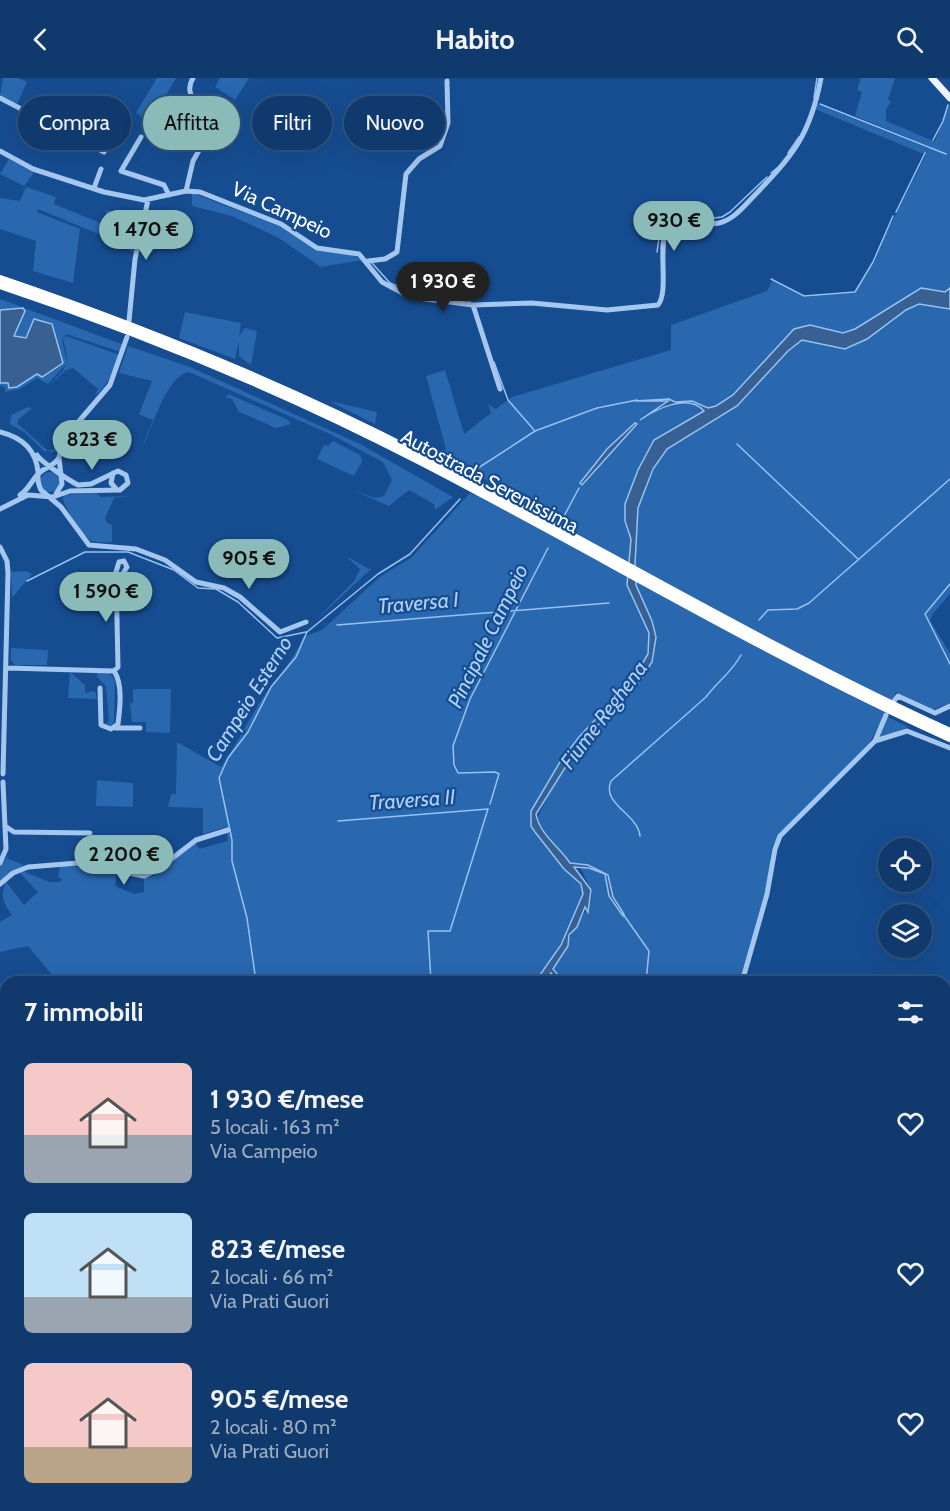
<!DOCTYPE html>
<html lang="it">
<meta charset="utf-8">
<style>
body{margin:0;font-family:Cabin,sans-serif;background:#1e4575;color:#f1f3f6;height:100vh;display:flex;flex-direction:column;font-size:22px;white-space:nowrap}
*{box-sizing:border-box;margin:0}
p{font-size:20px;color:#9cadc2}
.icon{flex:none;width:33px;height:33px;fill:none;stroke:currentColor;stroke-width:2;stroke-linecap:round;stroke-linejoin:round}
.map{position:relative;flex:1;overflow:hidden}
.details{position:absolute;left:0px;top:898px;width:951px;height:536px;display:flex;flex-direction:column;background:#103a6d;border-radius:18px 18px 0 0;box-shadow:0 6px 24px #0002,0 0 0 2px #305480}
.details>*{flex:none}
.banner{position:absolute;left:18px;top:18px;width:600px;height:54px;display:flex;gap:12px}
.fabs{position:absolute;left:878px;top:760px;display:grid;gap:12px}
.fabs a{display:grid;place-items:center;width:54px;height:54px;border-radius:50%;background:#103a6d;box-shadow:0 6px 24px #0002,0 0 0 2px #305480;font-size:30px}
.price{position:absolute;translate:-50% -51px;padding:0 14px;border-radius:21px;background:#8bbbb9;color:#111;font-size:20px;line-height:39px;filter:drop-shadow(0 2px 3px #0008)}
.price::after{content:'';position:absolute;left:50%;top:36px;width:18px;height:14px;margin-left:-9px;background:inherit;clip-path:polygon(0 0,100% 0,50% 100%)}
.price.current{background:#222;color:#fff}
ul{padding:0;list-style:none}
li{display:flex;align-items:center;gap:18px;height:150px;padding:0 24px}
li span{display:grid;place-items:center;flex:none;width:168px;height:120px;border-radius:9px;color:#555}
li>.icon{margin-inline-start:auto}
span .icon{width:72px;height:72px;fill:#fffc;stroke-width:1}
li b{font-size:26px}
h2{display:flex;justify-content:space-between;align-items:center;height:72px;padding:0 24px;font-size:26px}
.tag{padding:0 21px;border-radius:27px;background:#103a6d;box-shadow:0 6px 24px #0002,0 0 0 2px #305480;font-size:21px;line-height:54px}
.tag.current{background:#8bbbb9;color:#111}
header{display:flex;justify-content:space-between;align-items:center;height:78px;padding:0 24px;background:#103a6d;font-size:27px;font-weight:700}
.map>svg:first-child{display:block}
.green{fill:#2967af;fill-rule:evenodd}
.water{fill:#386092;stroke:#96c2f3;stroke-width:1.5}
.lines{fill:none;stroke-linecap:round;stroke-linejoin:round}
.stream{stroke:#96c2f3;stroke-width:1.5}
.minor{stroke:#a4c7f0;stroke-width:5}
.major{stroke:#edf4ff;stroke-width:7}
.highway{stroke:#fff;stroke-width:8}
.labels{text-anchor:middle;stroke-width:4.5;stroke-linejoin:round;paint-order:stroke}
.street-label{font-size:20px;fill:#fff;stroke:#164d91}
.water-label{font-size:21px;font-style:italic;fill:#b0d1f7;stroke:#164d91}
</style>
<header><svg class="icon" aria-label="back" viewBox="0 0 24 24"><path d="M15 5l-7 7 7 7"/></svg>Habito<svg class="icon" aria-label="search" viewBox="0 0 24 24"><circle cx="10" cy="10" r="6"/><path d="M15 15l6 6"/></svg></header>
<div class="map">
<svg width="950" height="1433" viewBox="0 0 950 1433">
<rect width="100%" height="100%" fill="#164d91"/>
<path class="green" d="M3,0h15l9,4 -10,22 -17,-8z
M157,0h19l-26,44 -14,-9z
M220,0h29l-14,22 -20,-13z
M861,0h34l-7,21 3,3 -5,7v12l45,19 4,1 15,-38v491l-18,21 -2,6 20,32v50l-18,7 -36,-18 -26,50 -89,90 -9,14 -4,34 -28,102h-194l6,-9 -2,-2 41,-69 1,-11 -12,-24 -17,1c7,8 19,12 20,24 1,17 -37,77 -48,90h-477l-30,-36 -28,6v-30l12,-7c-9,-12 -12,-19 -6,-33l18,23 14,-13 -19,-20 4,-1 26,11h11l2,-3 -4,-2 2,-11 37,1 20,6 -2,13 19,8 10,-2v-14l9,-2 43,-33 3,6 29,-8 -2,-14 -23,7v-26l-35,-1 3,-13h5l1,-52 44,25c15,-22 27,-46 41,-68 14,-22 32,-38 41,-62l19,-7 59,-54 30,-18 59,-65 5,2 13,-14 -50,-25 8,-7 -20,-73 19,-6 19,64 27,-21 -3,-9 8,5 16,-12 159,-47v-25l96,-34 5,-10 31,16 52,-4 20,-32 8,-22 43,-84 -111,-46 2,-5 113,45 1,-2 -76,-31 7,-24 -5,-2zM599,637l1,20c-5,7 -12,7 -19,12 -16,12 -40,62 -48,81l6,-31 30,-48z
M9,81l25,14 -10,13 -24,-12z
M26,109l30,10 -2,7 49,20 4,-14 11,3 -3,14 24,7 -5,19 -23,-14 -73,-30 -1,3 43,17 -7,54 -40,-12 3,-30 -36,-12v-31l20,3z
M192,115l87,33 36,23 35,5 12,6 -41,7 -42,-29 -32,-15 -15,-7 -40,-10z
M0,221l124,46 -3,7 -55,-18 -4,6 5,23 -19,21 -11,-6 -17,11 -15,3v-5l-5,-1v-3l22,2 16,-13 6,4 15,-9 -32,-32 -1,3 -13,-2 10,-28 -23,2z
M185,234l56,11 -2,13 6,-8 12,3 -6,34 -12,-9v-15l-4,18 -56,-21z
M66,258l54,19c-6,14 -12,32 -25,40l3,-6 -25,-21 -7,2 -18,17c18,-20 23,-20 15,-48z
M128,268l62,21 170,77 93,53 -18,13 -1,-6 -25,-14 -20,16 -34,-15 20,7 9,-2 8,-16 -9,-18 -53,-28 -141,-62c-22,4 -35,50 -44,70l-3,5 11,-27 -14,-6 13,-33 -33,-8z
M228,316l60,26 3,4 -15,4 -37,-16 -7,-13 -6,-2z
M329,323l48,11 -2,12z
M28,329l4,1 -14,12v4l30,27 9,-4 -1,5 -12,-1 -20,-19 -14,-8 1,-9z
M333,363l27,14 2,5 -2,11 1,-8 -7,13 -37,-17 7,-14 4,1z
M40 404a10 10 0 1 1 20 0a10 10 0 1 1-20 0Z
M96,415l5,4 30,-1 -17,2 -9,20 2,5 5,2v17c-6,0 -14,1 -20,-1 -8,-3 -29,-35 -29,-43l3,-3z
M346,478l23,13 3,-1 -59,55 42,-43 5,-11z
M26,493l6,3 -20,24 -1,-26z
M11,570l37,2 -1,15h-32l-4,-5z
M70,594l15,13v8l10,-2 2,8 -29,-1z
M97,595h12l6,7 -1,42 -3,4 -5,-3 3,-2 -3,-35 -9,-9z
M133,611h38l-1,44 -24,-1v-10h-14l-2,-19h3z
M888,639l20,10 -28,11 -2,-4z
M97,702l36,3v24l-37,-1z
M8,778v3l16,6 -24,17v-15z
M6,994v90l-6,6v-90z
M0,1265h6v163h285l1,5h-292z
M455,1428h132l-4,5h-128z"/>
<path class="water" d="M921,210l24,4 5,-4v21l-31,-5 -13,6 -39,29 -22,10 -43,-9 -14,11 -51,55 -70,43 -14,20 -15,39 -3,56 1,21 16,36 4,16 -4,25 -14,21 -58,61 -44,70c3,19 23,33 34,49l18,2 20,10 5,22 11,17 -1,2 -14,-20 -4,-22 -16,-6 -15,-1 17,23 -3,22 -3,-5 -8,20 -8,8 -1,11 -15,23 11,13h-5l-8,-9 -6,9h-10l26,-37 22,-51 -2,-10 -17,-15 -29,-37 -4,-6v-15l29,-49 19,-25 55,-59 14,-24 1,-21 -22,-48 4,-46 -6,-18v-17l13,-34 16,-30 50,-29c-16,-18 -48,-2 -64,9l28,-19h-33l34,-2 6,3 17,-1 16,7 8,-2 17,-11 61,-66 16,-4 33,8 12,-4z
M23,230l2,3 -11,25 12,2 8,-19 18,5 11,39 -21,14 -5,-3 -20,13 -8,1 -1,-5h-8v-73z
M635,345l2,1 -55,61 -2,-2 27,-34z"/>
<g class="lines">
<path class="stream" d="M814,20l3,-20
M820,26l126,50
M933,62l10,-19 5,-16
M788,75l11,-16
M771,95l6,-5
M896,134l29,-59
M657,174l3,-21 6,-7 56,-7 8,-5 37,-35
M372,185l18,20 32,13
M771,201l33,17 51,-4 18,-30 20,-46
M430,219l40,4
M494,284l14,38 27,31
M737,366l121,115
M472,394l63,-41 62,-23 40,-8
M562,442l17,-32
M27,503l58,-29h43l46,18 24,18 18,1 22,13 39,36 29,-6
M950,506l-25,30 25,50
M759,542l9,-10 29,-1 12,-6 141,-124
M337,547l272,-22
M490,726l9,-30 -4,-2 -37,1 -4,-8 -1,-19 17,-47 78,-151
M338,743l150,-12 -38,122h-22l3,51
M640,758c-2,-22 -39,-32 -29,-55l95,-84c11,-15 26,-25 35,-42
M623,836l26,37 -3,31
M256,904l-9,-64 -15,-57v-21l-13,-62 9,-20 20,-26 23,-45 25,-30 11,-25 71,-58 32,-20 50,-55
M0,1350l6,-4
M594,1433l4,-5"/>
<path class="minor" d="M0,20l104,54
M141,59l-20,34 43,14 5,10
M0,73l33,18 71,23 40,8 42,-9 14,1 81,32 36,24 42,6 23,28 28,15 63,8 27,84
M94,110l7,-19
M186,113l7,-30 21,-37c-5,-17 -34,-24 -21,-46
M368,183l17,-2 12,-7 9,-78 13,-15 21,-13 8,-23 -1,-42
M473,227l59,-2 75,7 51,-5c11,-13 0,-56 8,-75 13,-10 37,-4 53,-7 14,-3 24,-16 33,-25 40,-42 58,-61 69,-120
M129,243l6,-62 13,-59
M0,354c20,5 36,17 38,40 0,7 -1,11 3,18l20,17 28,38 47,4 29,11 31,22 28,6 16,9 40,35 26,-10
M113,395l-2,10 6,7
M56,416l6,-10 -3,-26 3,-17 48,-56 17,-48
M20,417c10,-6 13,-19 23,-25 7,-4 11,-5 16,-12
M0,431l28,-14 25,2 17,-6 50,-1 8,-7 -2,-8 -8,-4 -27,13 -13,1c-8,-4 -37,-23 -41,-30
M0,469l7,14 1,12 -5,201
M7,590l107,3c9,13 6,37 4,53l-7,5 -10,-4 -1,-37
M114,593l4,-4 -2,-95 3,-10 5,-1 3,6 -10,16
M893,624l5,-6 37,17 15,-7
M115,650h25
M875,663l32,-10 43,17
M5,748l9,6 76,1
M0,785l6,-14 -3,-67
M0,806l13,-11 15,-6 50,-4 66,13 13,-6 39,-30 32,-10
M742,904l25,-88 8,-45 5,-13 95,-95 11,-26
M0,1195h6
M589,1433l4,-5"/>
<path class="major" d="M932,0l18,20"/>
<path class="highway" d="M0,201c144,49 284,106 420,176 177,91 348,194 530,277
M0,207c144,48 285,106 420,176 177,91 348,195 530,277"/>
</g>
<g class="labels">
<g class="street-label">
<text transform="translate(282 132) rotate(25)" y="7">Via Campeio</text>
<text transform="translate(490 403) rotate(28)" y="7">Autostrada Serenissima</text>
</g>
<g class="water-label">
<text transform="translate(418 525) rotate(-5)" y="7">Traversa I</text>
<text transform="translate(488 558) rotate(-64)" y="7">Pincipale Campeio</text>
<text transform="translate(249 621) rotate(-58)" y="7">Campeio Esterno</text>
<text transform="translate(604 637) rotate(-53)" y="7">Fiume Reghena</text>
<text transform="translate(412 722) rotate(-4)" y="7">Traversa II</text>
</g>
</g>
</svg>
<div class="fabs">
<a><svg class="icon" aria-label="locate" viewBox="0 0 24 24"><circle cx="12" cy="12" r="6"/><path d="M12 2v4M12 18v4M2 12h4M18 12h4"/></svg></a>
<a><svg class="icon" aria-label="layers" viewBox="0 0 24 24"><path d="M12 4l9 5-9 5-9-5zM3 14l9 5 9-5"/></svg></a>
</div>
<b class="price" style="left:674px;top:174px">930 €</b>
<b class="price" style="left:146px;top:183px">1 470 €</b>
<b class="price current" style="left:443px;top:235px">1 930 €</b>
<b class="price" style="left:92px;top:393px">823 €</b>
<b class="price" style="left:249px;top:512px">905 €</b>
<b class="price" style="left:106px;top:545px">1 590 €</b>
<b class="price" style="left:124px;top:808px">2 200 €</b>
<div class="banner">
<a class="tag">Compra</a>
<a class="tag current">Affitta</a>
<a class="tag">Filtri</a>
<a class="tag">Nuovo</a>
</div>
<section class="details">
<h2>7 immobili<svg class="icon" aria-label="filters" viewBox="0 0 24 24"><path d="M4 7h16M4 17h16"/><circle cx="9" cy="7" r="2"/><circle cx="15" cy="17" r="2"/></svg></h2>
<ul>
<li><span style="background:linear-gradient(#f6c9c9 60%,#9aa5b1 0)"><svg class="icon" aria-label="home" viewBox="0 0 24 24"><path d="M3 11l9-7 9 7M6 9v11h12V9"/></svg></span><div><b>1 930 €/mese</b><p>5 locali · 163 m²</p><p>Via Campeio</p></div><svg class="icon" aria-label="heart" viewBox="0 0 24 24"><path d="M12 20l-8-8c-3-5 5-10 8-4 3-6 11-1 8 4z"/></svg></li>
<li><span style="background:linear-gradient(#bfe0f5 70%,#9aa5b1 0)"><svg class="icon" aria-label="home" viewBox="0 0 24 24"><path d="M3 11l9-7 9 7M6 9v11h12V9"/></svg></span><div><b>823 €/mese</b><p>2 locali · 66 m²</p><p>Via Prati Guori</p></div><svg class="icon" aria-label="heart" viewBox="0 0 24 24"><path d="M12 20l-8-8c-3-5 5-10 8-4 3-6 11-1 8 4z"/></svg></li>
<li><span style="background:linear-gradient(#f6c9c9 70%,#b9a48a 0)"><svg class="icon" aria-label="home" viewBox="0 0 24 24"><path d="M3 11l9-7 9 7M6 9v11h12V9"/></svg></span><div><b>905 €/mese</b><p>2 locali · 80 m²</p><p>Via Prati Guori</p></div><svg class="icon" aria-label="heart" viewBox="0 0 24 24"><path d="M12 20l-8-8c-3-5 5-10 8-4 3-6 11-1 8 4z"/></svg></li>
</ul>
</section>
</div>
